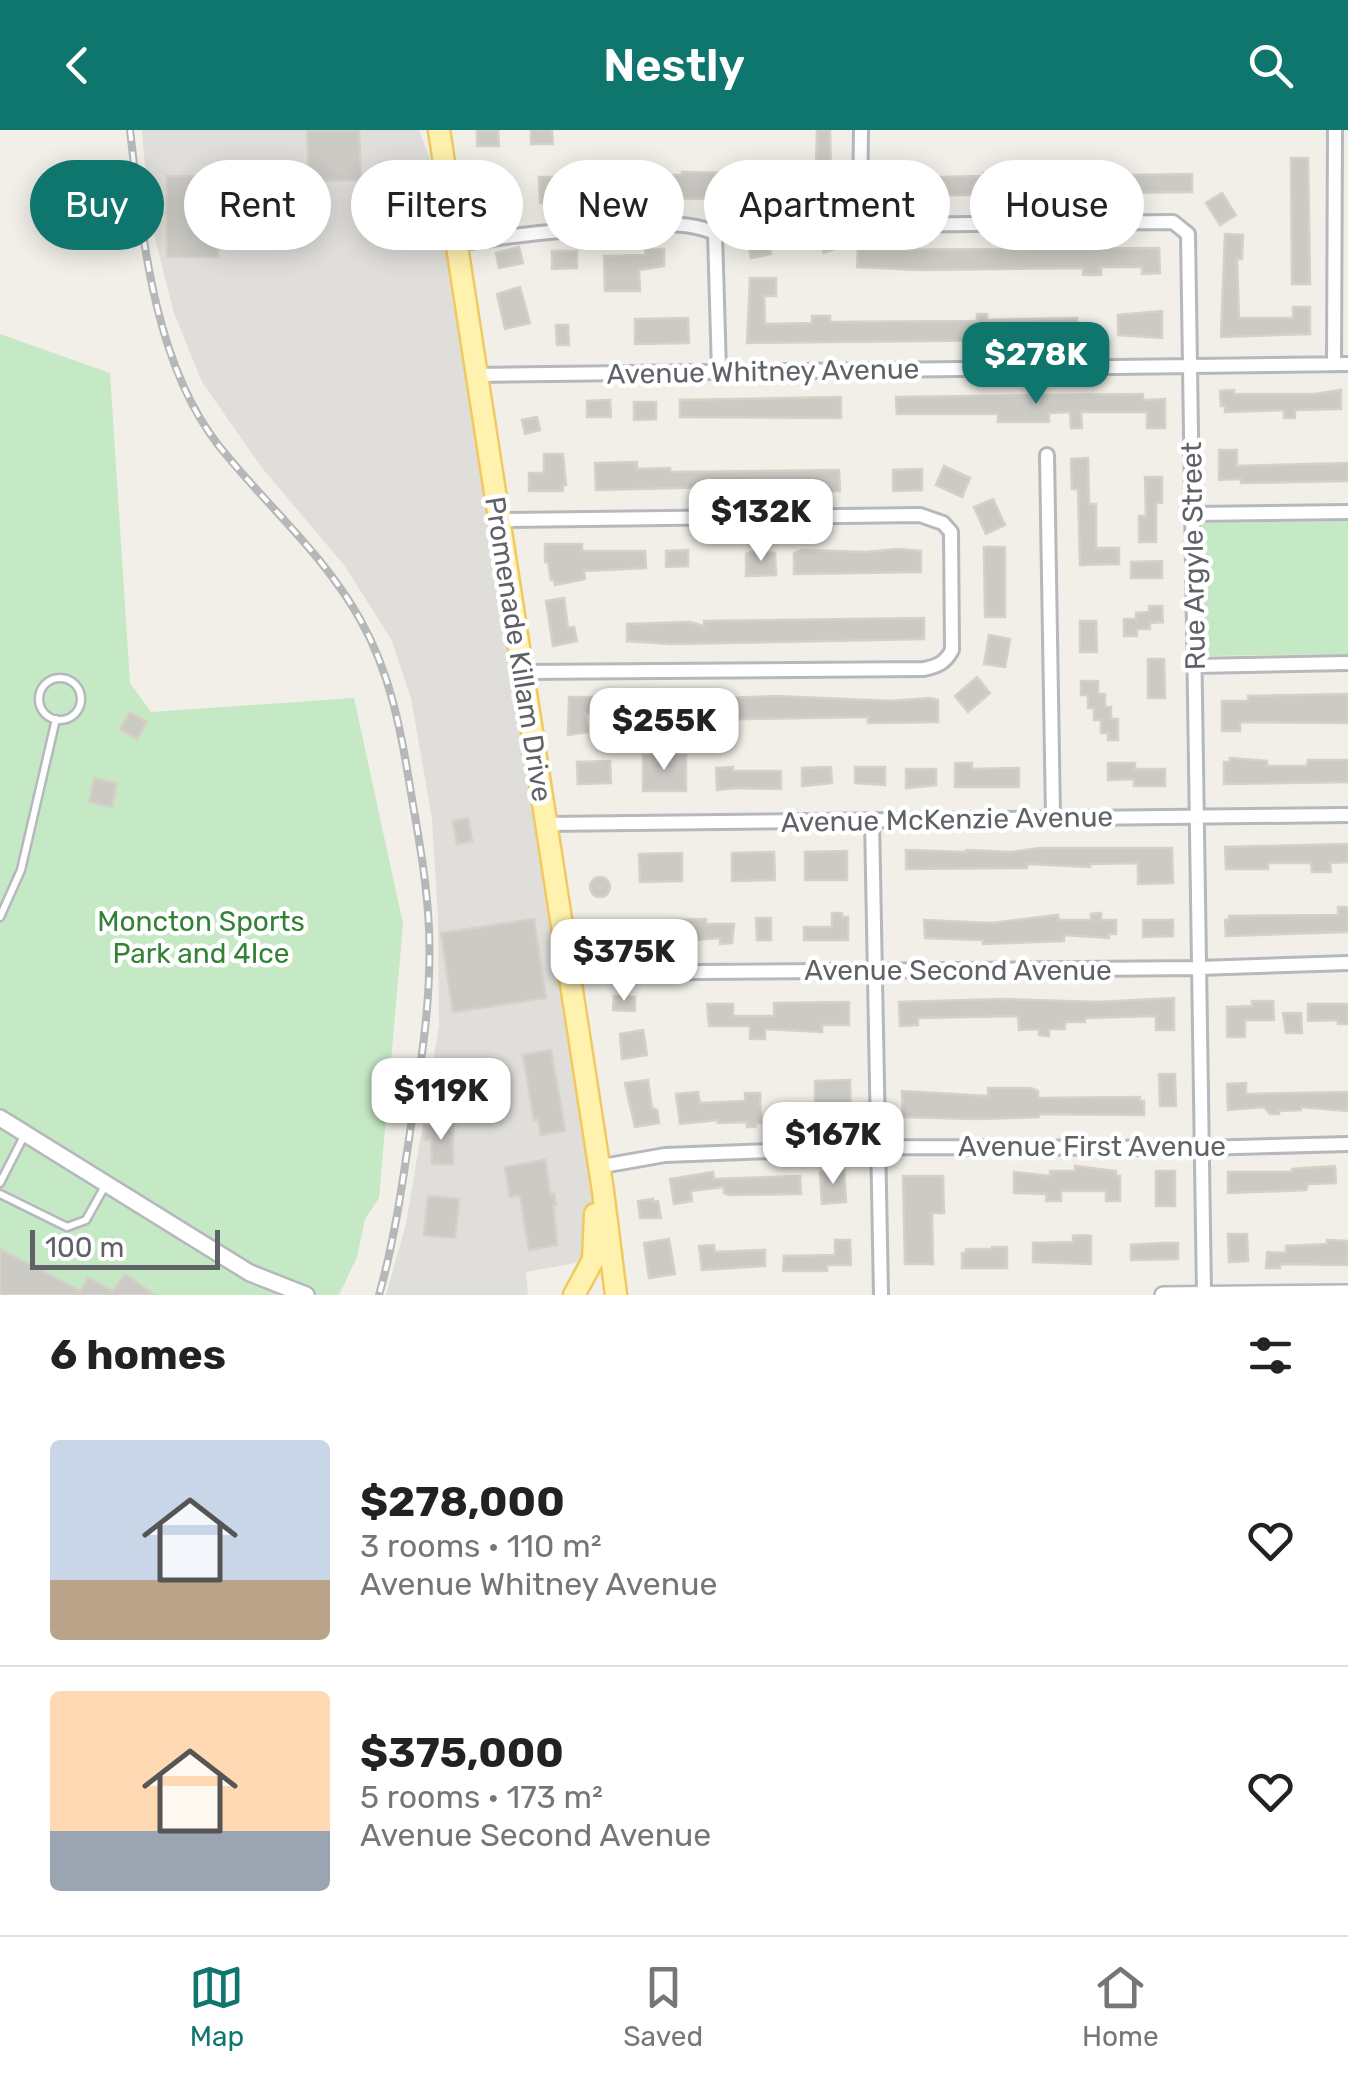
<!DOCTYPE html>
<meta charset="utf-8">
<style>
body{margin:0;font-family:Rubik,sans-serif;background:#f6f6f6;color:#222;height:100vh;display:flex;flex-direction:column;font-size:38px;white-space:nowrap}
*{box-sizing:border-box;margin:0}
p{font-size:32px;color:#767676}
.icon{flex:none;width:55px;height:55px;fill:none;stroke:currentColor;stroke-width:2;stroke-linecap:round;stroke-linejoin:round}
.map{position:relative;height:1165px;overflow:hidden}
.sheet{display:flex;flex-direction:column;background:#fff;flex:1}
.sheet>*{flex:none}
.top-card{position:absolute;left:30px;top:30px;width:1290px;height:90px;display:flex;gap:20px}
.scale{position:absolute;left:30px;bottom:25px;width:190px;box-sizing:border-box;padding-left:10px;border:5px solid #5f6368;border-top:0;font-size:28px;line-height:35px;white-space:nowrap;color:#5f6368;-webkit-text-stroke:8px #fff;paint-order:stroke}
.price{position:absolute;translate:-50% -85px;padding:0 22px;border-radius:20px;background:#fff;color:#222;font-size:32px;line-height:65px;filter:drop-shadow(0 2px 5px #0008)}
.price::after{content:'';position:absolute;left:50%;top:60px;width:30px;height:22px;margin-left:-15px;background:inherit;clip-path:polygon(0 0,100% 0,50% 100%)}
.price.active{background:#0f766e;color:#fff}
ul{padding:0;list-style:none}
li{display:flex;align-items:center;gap:30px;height:250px;padding:0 50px}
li+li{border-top:2px solid #e0e0e0}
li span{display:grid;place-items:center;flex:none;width:280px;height:200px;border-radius:10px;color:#555}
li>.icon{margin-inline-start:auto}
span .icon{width:120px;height:120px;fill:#fffc;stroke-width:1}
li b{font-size:42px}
h2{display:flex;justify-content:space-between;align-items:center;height:120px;padding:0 50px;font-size:42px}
.chip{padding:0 35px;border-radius:45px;background:#fff;box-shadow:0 5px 25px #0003;font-size:35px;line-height:90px}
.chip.active{background:#0f766e;color:#fff}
header{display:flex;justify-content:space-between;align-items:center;height:130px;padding:0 50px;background:#0f766e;color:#fff;font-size:45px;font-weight:600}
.tabs{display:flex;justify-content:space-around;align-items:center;height:140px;border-top:2px solid #e0e0e0;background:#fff;font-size:28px;color:#767676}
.tabs a{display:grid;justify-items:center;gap:5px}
.tabs .active{color:#0f766e}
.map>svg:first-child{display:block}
.industrial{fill:#e0deda}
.green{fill:#c5e8c5}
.building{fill:#cccac5;stroke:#d6d1c6;stroke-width:2.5}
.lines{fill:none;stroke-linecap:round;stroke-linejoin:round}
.service-casing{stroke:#b5b8bc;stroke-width:11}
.minor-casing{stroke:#b5b8bc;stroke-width:18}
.tertiary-casing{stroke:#b5b8bc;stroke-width:20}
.primary-casing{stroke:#f2c960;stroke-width:25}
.service{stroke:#fff;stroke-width:6}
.minor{stroke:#fff;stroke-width:12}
.tertiary{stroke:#fff;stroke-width:15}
.primary{stroke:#fff2af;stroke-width:20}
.rail-casing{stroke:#b6b7b8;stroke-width:8}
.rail{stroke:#fff;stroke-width:4;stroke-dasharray:11;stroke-linecap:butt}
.labels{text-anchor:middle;stroke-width:9;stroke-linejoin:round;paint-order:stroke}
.street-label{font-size:28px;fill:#5f6368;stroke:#fff}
.park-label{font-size:28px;fill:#348238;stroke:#fff}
</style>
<header><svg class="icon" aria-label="back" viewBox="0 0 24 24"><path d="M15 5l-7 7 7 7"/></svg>Nestly<svg class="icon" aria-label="search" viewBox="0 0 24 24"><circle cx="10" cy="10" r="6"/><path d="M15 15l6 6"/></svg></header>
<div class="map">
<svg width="1348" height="1165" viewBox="0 0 1348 1165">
<rect width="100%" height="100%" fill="#f1efe8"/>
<path class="industrial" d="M142,0h277l39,104 156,1022 -88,16 2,23h-142l20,-71 33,-198 -1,-108 -6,-99 -21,-121 -20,-59 -47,-74 -82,-97 -60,-86 -28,-69 -25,-98z"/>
<path class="green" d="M0,204l110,39 20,310 21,29 203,-14 49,226 -24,274 -14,21 -8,38 -18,38h-339z
M1348,391v133l-144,2 -2,-133z"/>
<path class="building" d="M307,0h52l2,50 -52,1z
M477,0h21l1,16h-22z
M531,0h21l1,14h-22z
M817,0h13l2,96 8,21 -16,6 -5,-14 -5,2z
M1291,28h17l2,126h-18z
M910,39v5l31,3 42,-1v-3l63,3v-3l21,-1v4l125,-2v18l-299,4 -1,-26z
M682,42l48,1 -1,26 -80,-1v-23h33z
M167,46h51v81h-51z
M539,47h13v5l75,-2v16l-62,2v3l-25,2z
M494,61l6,21 -15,4 -4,-16 5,-1 -1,-6z
M1222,63l14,22 -16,10 -14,-22z
M762,81l9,43 -20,4 -9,-43z
M1225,104l18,1 -1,24h-5l2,59h54v-11h17v27l-89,3z
M519,117l4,16 -24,5 -3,-15z
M1159,118l1,25 -18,1v-7h-41v8h-18v-7l-161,2 -65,-3 1,-17z
M664,119v17l-25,4 1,21h-35l-1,-35 42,-1 -1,-5z
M552,121h25v17l-25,1z
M750,148h26v18h-12l1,28 47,-1v-7h18v6l147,-1v-7h10v6l90,-2v17l-55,5 -275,3z
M520,157l10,36 -25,6 -8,-35z
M1162,181v27l-44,-3v-20z
M688,188l1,25 -54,1v-25z
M556,195h12l1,20h-12z
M1234,260v4h81l26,-4v19l-46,1v8h-11v-8l-59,2v-6h-4l-1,-15z
M1143,264v6l22,-1v29h-18v-16h-66l1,16h-11l-1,-16 -21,1v9h-51v-8h-101l-1,-17z
M841,267v21l-161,-1v-17z
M610,270l1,17h-24v-16z
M634,272h22v17l-22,1z
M537,287l3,13 -15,4 -3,-14z
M1219,320h18v16l111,-3v18l-107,2v-4l-22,1z
M544,324h19l3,31h-3v6h-34v-18h15z
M1088,328l1,46h7v44h23v16l-39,1 -2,-76h-6l-1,-30z
M637,332v7l33,-1v4l169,-2 1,21 -121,2v-6l-123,3 -1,-27z
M944,336l26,12 -8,19 -26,-12z
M922,339v21l-29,1v-21z
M1145,347h17v26h-6v39h-17v-26h7z
M993,369l12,26 -19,9 -12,-27z
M545,414h37v7h63l1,17 -62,3 1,8 -30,6 -1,-5h-3l-3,-18h-3z
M984,417h21v70h-20z
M898,419l23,2v21l-127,2v-21l8,-3 64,2z
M688,420v16l-22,1v-16z
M753,421l22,2 1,22 -30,1v-22z
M1162,431v17h-31v-16z
M564,468l4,30 6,-1 3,14 -24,5 -7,-45z
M1149,476h13l1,16 -13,1v6h-13v7h-13v-17h12v-6l13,-1z
M924,488v21l-253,5 -44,-3v-17l63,-2 14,4v-5z
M1080,491h16l1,31h-17z
M989,505l21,4 -5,28 -21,-3z
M1148,529h16l1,39h-17z
M977,547l13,16 -22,19 -13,-16z
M1081,551h17v13h7v13h6v12h7v21h-10v-7h-7v-13h-7v-12h-6v-13h-7z
M1348,564v29l-108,-1v9h-18v-30h26v-5z
M776,566l114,5 40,-3 8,2v22l-70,1v-6l-192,3v3l-61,-4v-17z
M569,567h26v16h-10l3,19 -20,3z
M130,582l17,10 -10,17 -17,-10z
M643,625h43v36h-43z
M1230,628l37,3v5h40l1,-6h40v22l-124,2v-22h6z
M610,631l1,22 -33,1 -1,-22z
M955,633h17v6l47,-1v19h-64z
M1108,633h27v6h30v17h-31v-7l-26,1z
M733,637v4h48v18l-47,-1 -17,2 -1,-22z
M831,637l1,16 -30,3v-18z
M855,637h30v18l-30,-2z
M906,639h30v16l-30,3z
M94,648l23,5 -5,24 -23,-5z
M468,688l4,23 -15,3 -4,-23z
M1348,714v18l-18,1 1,9h-19l-1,-9h-43v6h-42l-1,-22z
M1040,718h132l1,35 -35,1v-21l-48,1v3l-63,-3v4l-121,1v-19l60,2v-2l45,2z
M847,721v29h-42v-28z
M774,722l1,28 -43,1v-28z
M682,723v28l-42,1 -1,-28z
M590 757a10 10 0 1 1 20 0a10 10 0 1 1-20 0Z
M1338,777h10v25l-122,4 -1,-16h4v-4l109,-1z
M832,783h10v4h6v23h-44v-13h28z
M1101,783v7h15v14h-7v4l-45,-3v6l-81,3v-4l-58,-2 -1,-18 68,3 66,-8 1,5h32v-6z
M756,788h15v22h-14z
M534,789l12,79 -93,14 -12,-79z
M706,789v5h28l-2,19 -12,1v-6l-66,5v-5l-10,1 -1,-18z
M1143,790h30v16l-30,1z
M622,799l2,16 -24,3 -1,-13z
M614,866l21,1v14l-22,-1z
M1174,868v32h-18v-14l-71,2v4h-20v7h-16v7l-10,-1v-6l-20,1 -1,-14 -100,2v7l-18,1 -1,-24 105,-3 94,3z
M1252,871h21l1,19h-29v17h-18v-30l25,-1z
M849,872v23h-27v7l-57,-3v10h-15v-13h-41l-2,-22h26v12h41v-13z
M1308,874h40v20h-10v-4l-30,1z
M1283,883h18l1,20h-16z
M643,900l4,25 -25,4 -2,-25z
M551,920l14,81 -24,4 -3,-16 -4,1 -11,-65z
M1159,944h16l1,32h-16z
M648,950l4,28 5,2 2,13 -24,4 -10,-44z
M850,950l1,40h-36v-39z
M1246,953v11l102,-2v19l-47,-4v3l-22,1v3h-9l-6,-7 -36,3 -1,-26z
M988,958h43l7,3v7l102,-1v4h4v14l-105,-1v3l-63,2 -73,-2 -1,-26 86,5z
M698,962l2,11 45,-2v-8h15l1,30h-5v4h-9v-5l-29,1v-3l-38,4 -4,-30z
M431,995h22v39h-21l-1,-24h-7v-14z
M545,1030l5,35 4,-1 2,11 -3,1 4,39 -28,5 -9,-55 -10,2 -5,-30z
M1075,1036l41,5v5h4v25h-14v-10h-45v10h-15l1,-7 -33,-1v-21l36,4v-5h25z
M1335,1036l1,17 -28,1 -2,6 -78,3v-21h64v-3z
M844,1040l2,32 -24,2 -2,-32z
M1156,1041h19v35h-19z
M713,1042l1,7 86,-3 1,18 -72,1 -5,-2v-6l-33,4 1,10 -18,3 -4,-25z
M903,1046h40l1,37h-12l1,51h-28z
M428,1066l31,3 -4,39 -31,-3z
M653,1069v3l5,-1 3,17h-21l-2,-17z
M1228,1104h19l1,27 -19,1z
M1083,1105l8,1v28l-58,-2v-19l40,-1v-6z
M669,1109l6,35 -26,4 -5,-35z
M835,1110h15l1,25h-24v6h-44l1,-15 51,-1z
M1327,1110l21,1 -1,24 -67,-1v4h-14l1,-16 19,1v-7l41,-2z
M1163,1113h15v16l-47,1v-15z
M714,1115l1,7 50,-2v16l-63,4 -3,-24z
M992,1117h15v21h-45v-15h4v-4h26z
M0,1119l81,42 7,-14 25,14 12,-17 30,21h-155z"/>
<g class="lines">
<g class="service-casing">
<path id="service" d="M39 569a21 21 0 1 1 42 0a21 21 0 1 1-42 0Z
M0,787l21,-47 35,-151
M0,1053l25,-49
M0,1064l67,33 19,-7 19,-34"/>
</g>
<g class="minor-casing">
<path id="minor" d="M861,0l-1,77 8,14 15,4 290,-3 15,12 16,1061
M457,114c56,-9 109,-15 165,-17 31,-2 64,-7 93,6l4,138
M1334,233l1,-233
M477,245l871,-11
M1047,325l6,362
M1192,384l156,-2
M499,390l421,-5 23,8 8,9 1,118c-7,13 -14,16 -28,19l-402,3
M1195,536l153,-3
M872,690l9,475
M546,694l802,-9
M569,843l630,-5 149,-5
M597,1037l68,-12 215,-8 321,1 147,-4"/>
</g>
<g class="tertiary-casing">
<path id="tertiary" d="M0,988l250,155 56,22
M1163,1165l185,-2"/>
</g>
<g class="primary-casing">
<path id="primary" d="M439,0l164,1061 13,104
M574,1165l19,-35 2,-46"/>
</g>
<use href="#service" class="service"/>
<use href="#minor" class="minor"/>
<use href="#tertiary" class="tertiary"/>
<use href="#primary" class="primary"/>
<g class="rail-casing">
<path id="rail" d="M130,0c12,103 23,232 89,316 47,59 105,108 142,175 29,52 40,109 49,166 8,47 17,94 19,142 3,69 -8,136 -19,203 -8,55 -16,110 -31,163"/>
</g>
<use href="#rail" class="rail"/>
</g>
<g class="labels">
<g class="street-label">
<text transform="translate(763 241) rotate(-1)" y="10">Avenue Whitney Avenue</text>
<text transform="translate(1193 426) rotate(-91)" y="10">Rue Argyle Street</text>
<text transform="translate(519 519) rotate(81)" y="10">Promenade Killam Drive</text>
<text transform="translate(947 689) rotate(-1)" y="10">Avenue McKenzie Avenue</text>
<text x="958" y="850">Avenue Second Avenue</text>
<text x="1092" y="1026">Avenue First Avenue</text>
</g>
<g class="park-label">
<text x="201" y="801">Moncton Sports<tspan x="201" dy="32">Park and 4Ice</tspan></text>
</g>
</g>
</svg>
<div class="scale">100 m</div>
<b class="price active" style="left:1036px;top:277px">$278K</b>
<b class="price" style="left:761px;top:434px">$132K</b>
<b class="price" style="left:664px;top:643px">$255K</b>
<b class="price" style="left:624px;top:874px">$375K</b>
<b class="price" style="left:441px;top:1013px">$119K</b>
<b class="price" style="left:833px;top:1057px">$167K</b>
<div class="top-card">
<a class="chip active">Buy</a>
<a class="chip">Rent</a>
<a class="chip">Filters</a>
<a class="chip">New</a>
<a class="chip">Apartment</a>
<a class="chip">House</a>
</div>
</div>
<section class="sheet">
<h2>6 homes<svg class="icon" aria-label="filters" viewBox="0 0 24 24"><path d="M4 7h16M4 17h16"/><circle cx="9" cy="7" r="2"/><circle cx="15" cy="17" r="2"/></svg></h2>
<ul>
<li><span style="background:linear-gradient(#c9d6e8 70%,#b9a48a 0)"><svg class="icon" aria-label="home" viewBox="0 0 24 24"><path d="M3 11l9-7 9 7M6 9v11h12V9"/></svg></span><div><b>$278,000</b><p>3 rooms · 110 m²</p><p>Avenue Whitney Avenue</p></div><svg class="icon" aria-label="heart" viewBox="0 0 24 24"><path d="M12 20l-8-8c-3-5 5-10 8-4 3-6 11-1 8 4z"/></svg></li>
<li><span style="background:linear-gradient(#ffd9b3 70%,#9aa5b1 0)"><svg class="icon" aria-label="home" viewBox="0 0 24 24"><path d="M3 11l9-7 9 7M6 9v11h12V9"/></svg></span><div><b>$375,000</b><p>5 rooms · 173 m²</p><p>Avenue Second Avenue</p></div><svg class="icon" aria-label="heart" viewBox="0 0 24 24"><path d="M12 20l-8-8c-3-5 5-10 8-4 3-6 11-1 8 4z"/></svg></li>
</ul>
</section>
<nav class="tabs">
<a class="active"><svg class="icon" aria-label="map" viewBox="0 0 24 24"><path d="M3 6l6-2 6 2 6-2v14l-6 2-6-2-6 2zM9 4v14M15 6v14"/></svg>Map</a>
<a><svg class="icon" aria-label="saved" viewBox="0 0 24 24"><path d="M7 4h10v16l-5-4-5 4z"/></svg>Saved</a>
<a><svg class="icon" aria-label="home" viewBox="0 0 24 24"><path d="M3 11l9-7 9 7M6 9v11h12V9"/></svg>Home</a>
</nav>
